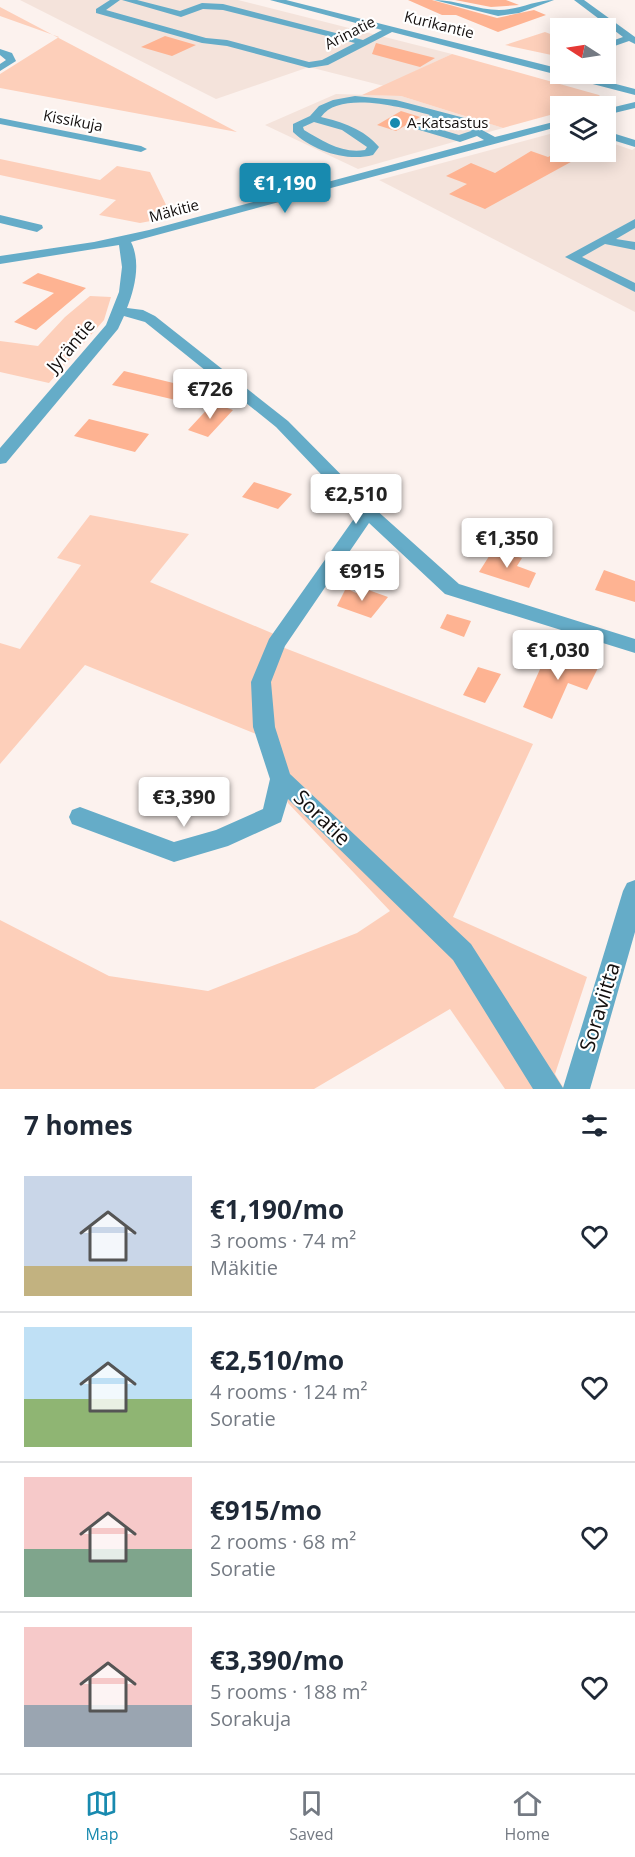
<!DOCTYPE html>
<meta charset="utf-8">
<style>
body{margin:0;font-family:"Open Sans",sans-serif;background:#f2f2f3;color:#1f2937;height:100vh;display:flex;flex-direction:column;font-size:22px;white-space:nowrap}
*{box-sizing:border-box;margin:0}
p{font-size:20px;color:#747a83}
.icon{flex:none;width:33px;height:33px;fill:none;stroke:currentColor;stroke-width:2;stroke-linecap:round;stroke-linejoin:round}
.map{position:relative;height:1089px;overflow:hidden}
.panel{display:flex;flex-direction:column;background:#fff;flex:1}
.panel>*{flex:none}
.needle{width:39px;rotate:282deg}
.fabs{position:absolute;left:550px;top:18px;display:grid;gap:12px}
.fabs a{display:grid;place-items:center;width:66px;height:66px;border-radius:0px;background:#fff;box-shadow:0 3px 15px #0003;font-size:30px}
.price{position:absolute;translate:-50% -51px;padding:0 14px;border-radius:6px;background:#fff;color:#222;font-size:20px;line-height:39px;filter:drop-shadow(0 2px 3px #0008)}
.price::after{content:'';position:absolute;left:50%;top:36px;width:18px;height:14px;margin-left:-9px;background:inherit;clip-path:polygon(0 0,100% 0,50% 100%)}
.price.current{background:#188aaf;color:#fff}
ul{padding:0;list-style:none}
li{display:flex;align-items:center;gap:18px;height:150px;padding:0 24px}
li+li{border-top:2px solid #e0e1e3}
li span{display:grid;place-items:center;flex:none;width:168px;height:120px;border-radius:0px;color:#555}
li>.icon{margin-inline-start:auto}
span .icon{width:72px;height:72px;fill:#fffc;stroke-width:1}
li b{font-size:26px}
h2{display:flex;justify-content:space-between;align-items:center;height:72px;padding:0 24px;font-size:26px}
.tab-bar{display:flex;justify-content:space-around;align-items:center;height:84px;border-top:2px solid #e0e1e3;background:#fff;font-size:16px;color:#747a83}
.tab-bar a{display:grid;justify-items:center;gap:3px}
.tab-bar .current{color:#188aaf}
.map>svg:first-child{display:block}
.built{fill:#f4e3db}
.green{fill:#fdcfba}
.building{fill:#feb392}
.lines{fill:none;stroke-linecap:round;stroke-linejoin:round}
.minor{fill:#65acc8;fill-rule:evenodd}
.poi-dot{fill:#188aaf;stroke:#fff;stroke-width:2}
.labels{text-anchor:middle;stroke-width:4.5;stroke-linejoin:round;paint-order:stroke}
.far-street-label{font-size:15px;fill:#130f0e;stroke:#fff}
.far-poi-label{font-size:15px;fill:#130f0e;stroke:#fff;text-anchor:start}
.street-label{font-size:18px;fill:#130f0e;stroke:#fff}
.near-street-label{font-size:21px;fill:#130f0e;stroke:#fff}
</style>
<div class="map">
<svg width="635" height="1089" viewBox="0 0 635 1089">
<rect width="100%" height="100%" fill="#fcf2ee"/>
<path class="built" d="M20,0h218l214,54 -68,32 -75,-19 -93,32z
M336,94l65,2 102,32 -145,41 -93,-44z
M561,131v21h45v-11l26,9 3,-2v164l-256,-132z"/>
<path class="green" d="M0,7l237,125 -237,-44v-14l59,-37 -59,-21z
M545,32l16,6v19l-56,-12z
M452,54l147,41 4,5 -24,6h-18v6l-58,16 -102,-32 -39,-1z
M0,159l100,21 17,-14 33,6 22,45 -32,6 -41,-8 17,-15 -116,-25z
M90,296l21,1 -7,23 -55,63 -49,-11v-31l38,5 27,-29z
M90,515l99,19 -39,48 124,52 -5,8 264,102 -80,173 134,60 -32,97 9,15h-59l-55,-80 -136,80h-314v-169l109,56 99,15 149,-58 33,-22 -102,-108 -27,-67 -176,-71 -85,99v-121l20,6 61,-84 -24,-7z"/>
<path class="building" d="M408,0h24l65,18 37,-8 12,5 -48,17 -42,-17h-14z
M455,0h51l13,5 -28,2z
M165,36l31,9 -24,11 -31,-9z
M376,43l59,15 -15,9 -48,-13z
M401,111l19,6 -24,14 -19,-6z
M531,151l17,6 10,-5h31l-104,57 -36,-15 18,-10 -21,-8 25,-13 24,10z
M38,273l48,15 -50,42 -22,-8 40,-29 -32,-10z
M124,371l70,17 -10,14 -72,-17z
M213,403l20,7 -25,27 -20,-7z
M89,419l60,15 -14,18 -61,-16z
M254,482l38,12 -14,15 -36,-12z
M493,550l29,8 -5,8 19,7 -7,15 -50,-16z
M604,570l31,11v21l-40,-12z
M360,587l28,10 -17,21 -34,-12 9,-18 10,5z
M447,614l24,7 -7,16 -24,-9z
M550,647l50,17 -13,26 -19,-7 -16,36 -29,-12z
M478,667l23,7 -16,29 -22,-8z"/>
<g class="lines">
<path class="minor" d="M110,0h10l-14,10 100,28 21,2 82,22 13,-2 33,-17 -132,-33 -20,-1 -22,8 -59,-17h15l43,11 22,-8 21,1 140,36 19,-10 -112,-30h16l275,69v5h17l57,15v6l-243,-63 -64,33 -19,3 -82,-22 -25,-3 -106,-30v-4z
M434,0c23,0 44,10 65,10 20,0 36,-10 55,-10l-35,13 -21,3z
M574,0h10l51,37v7l-6,-3 -23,8v-6l17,-6z
M0,49l12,4 4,8 -16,10v-7l6,-4 -6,-5z
M355,96l41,4 80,21 6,9 13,7 66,-17v6l-430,116c10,20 4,46 -4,66l16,2 12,6 133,105 86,87 85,76 176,55v14l-190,-59 -76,-71 -84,123 -14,36 4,45 15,47 181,170 92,144 60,-197 4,-8 8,-3v52l-45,157h-57l-80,-129 -165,-161 -7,23 -53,24 -54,16 -102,-38 -3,-7 3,-7 8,-3 94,35 42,-12 47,-21 7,-30 -17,-52 -2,-45 18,-43 89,-126 -82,-86 -131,-105 -21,-6 -6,13 -112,134 -6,1v-16l106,-123 13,-33 3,-25 -3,-22 -119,19v-8l94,-14 55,-12 335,-90 -7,-4 -17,6 -44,-13v-4l14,-10c-26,-7 -90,-25 -109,2 21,5 43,12 58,30l-6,8c-26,7 -60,-4 -80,-23v-8l17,-8 9,-10 14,-6zM440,117l28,8 3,6 -12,4 -30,-9zM314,122l28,8 25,17 -2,3c-23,4 -42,-9 -61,-20l-1,-3z
M635,102v6l-29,7v-6z
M0,118l141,28 6,3 -6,3 -141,-28z
M606,131l29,9v7l-29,-9z
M0,215l42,10 1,3 -6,4 -37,-9z
M635,219v9l-19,11 19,3v8l-30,-6 -23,13 53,26v9l-70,-35z"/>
</g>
<circle class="poi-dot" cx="395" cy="123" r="6"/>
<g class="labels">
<g class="far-street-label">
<text transform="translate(439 25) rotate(14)" y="5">Kurikantie</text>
<text transform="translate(350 33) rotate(-27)" y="5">Arinatie</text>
<text transform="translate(73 121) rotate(11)" y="5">Kissikuja</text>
<text transform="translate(174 211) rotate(-15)" y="5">Mäkitie</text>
</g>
<g class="far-poi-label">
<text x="407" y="128">A-Katsastus</text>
</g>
<g class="street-label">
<text transform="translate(71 346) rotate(-50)" y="6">Jyräntie</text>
</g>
<g class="near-street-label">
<text transform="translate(322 818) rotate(44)" y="7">Soratie</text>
<text transform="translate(600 1007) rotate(-73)" y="7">Soraviitta</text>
</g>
</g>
</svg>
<div class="fabs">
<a><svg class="needle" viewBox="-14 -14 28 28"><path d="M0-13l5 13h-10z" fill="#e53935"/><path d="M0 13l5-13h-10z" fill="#747a83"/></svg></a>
<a><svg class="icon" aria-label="layers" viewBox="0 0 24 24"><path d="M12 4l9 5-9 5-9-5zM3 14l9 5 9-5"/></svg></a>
</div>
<b class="price current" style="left:285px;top:214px">€1,190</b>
<b class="price" style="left:210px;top:420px">€726</b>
<b class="price" style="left:356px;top:525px">€2,510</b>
<b class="price" style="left:507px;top:569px">€1,350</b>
<b class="price" style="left:362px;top:602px">€915</b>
<b class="price" style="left:558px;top:681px">€1,030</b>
<b class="price" style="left:184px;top:828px">€3,390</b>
</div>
<section class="panel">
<h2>7 homes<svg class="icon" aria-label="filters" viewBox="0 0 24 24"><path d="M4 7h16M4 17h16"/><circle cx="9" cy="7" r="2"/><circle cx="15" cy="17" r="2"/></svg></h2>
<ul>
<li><span style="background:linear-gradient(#c9d6e8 75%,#c2b280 0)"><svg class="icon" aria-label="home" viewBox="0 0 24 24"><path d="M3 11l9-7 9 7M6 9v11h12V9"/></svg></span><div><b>€1,190/mo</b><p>3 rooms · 74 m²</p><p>Mäkitie</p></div><svg class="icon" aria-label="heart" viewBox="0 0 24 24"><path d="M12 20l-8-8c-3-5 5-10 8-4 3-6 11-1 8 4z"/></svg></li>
<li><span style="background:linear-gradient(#bfe0f5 60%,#8fb573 0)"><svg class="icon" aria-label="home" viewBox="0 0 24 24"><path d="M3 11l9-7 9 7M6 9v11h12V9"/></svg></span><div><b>€2,510/mo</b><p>4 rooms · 124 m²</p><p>Soratie</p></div><svg class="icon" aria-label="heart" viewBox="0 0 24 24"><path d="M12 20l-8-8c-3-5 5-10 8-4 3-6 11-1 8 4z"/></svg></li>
<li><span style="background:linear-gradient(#f6c9c9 60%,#7fa58c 0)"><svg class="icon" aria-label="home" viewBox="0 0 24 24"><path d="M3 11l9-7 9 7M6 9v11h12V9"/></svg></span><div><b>€915/mo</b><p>2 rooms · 68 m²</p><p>Soratie</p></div><svg class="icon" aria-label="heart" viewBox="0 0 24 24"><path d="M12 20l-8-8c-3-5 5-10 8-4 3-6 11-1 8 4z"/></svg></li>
<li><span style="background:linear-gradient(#f6c9c9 65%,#9aa5b1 0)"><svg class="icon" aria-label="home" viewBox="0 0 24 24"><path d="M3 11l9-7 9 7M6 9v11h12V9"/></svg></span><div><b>€3,390/mo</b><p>5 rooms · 188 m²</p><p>Sorakuja</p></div><svg class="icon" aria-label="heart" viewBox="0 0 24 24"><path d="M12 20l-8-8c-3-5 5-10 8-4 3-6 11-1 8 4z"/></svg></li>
</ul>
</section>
<nav class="tab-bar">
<a class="current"><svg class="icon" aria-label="map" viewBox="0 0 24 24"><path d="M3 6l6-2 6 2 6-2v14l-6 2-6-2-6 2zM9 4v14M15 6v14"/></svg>Map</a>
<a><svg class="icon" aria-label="saved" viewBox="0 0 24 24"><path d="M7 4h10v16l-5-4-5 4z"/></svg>Saved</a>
<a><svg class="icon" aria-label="home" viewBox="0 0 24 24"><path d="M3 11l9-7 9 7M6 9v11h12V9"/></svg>Home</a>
</nav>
